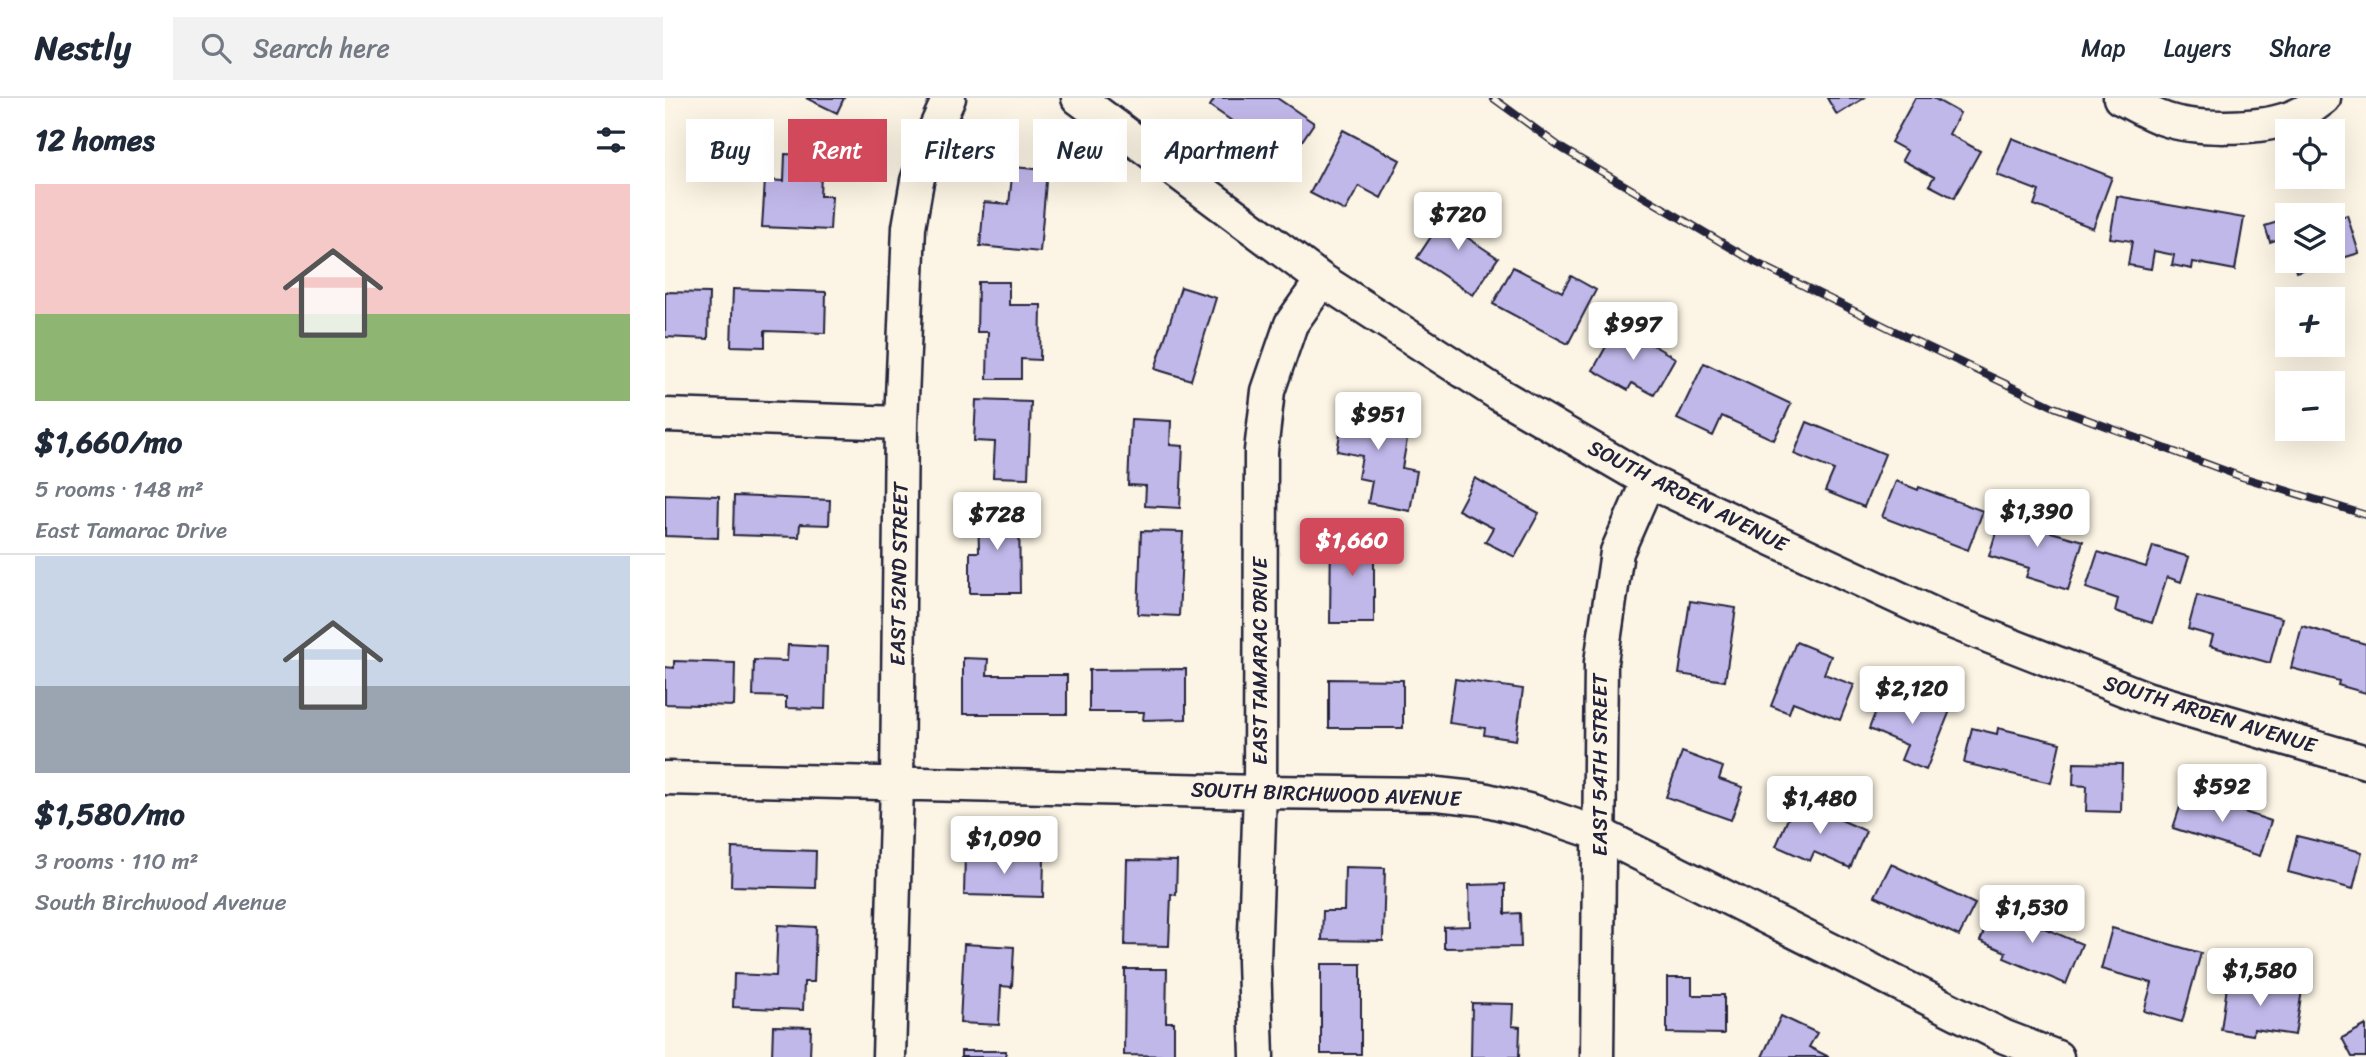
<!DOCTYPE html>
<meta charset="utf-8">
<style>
body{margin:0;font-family:Sriracha,sans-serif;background:#f2f2f3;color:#1f2937;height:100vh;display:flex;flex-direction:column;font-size:26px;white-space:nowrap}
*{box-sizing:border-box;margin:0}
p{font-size:23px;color:#747a83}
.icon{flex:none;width:38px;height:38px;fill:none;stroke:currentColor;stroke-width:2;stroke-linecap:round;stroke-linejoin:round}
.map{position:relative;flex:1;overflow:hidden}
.details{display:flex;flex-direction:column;background:#fff;width:665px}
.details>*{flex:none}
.banner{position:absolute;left:21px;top:21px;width:665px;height:63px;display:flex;gap:14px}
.controls{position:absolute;left:1610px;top:21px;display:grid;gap:14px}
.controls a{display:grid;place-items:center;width:70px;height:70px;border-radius:0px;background:#fff;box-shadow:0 7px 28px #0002;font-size:35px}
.price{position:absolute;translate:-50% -60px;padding:0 16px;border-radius:7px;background:#fff;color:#222;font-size:23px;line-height:46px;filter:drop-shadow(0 2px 4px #0008)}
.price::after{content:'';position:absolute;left:50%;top:42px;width:21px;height:16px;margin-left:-10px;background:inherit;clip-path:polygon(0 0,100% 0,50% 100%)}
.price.selected{background:#d1495b;color:#fff}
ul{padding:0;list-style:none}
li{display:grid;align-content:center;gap:14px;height:371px;padding:0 35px}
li+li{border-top:2px solid #e0e1e3}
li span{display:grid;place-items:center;height:217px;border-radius:0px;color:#555}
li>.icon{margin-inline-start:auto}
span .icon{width:126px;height:126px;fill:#fffc;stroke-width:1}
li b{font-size:30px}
h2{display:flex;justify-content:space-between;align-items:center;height:84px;padding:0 35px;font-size:30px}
.tag{padding:0 24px;border-radius:0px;background:#fff;box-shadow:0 7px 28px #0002;font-size:24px;line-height:63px}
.tag.selected{background:#d1495b;color:#fff}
header{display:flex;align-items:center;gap:42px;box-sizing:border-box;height:98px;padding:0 35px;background:#fff;border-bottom:2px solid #e0e1e3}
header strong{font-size:33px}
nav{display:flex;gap:38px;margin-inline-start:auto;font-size:24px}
.search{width:490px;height:63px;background:#f2f2f3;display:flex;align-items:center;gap:18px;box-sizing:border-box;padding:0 24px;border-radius:0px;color:#747a83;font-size:26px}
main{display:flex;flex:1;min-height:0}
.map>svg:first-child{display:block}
.building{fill:#c1b8ea;stroke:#22223b;stroke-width:2}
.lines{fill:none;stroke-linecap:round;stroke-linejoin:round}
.street-casing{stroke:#22223b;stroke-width:37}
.street{stroke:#fcf5e5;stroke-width:32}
.rail-casing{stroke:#22223b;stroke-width:8}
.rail{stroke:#fcf5e5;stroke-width:5;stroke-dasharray:16;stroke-linecap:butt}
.labels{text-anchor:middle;stroke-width:5;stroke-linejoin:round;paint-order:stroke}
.street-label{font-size:21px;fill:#22223b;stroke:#fcf5e5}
</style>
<header>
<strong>Nestly</strong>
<div class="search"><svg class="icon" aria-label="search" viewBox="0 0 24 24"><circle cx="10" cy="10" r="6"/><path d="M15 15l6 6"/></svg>Search here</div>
<nav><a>Map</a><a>Layers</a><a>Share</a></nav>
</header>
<main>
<section class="details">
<h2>12 homes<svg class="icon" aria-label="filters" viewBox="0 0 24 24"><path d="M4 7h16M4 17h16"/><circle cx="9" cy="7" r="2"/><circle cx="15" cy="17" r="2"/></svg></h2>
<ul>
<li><span style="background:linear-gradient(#f6c9c9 60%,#8fb573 0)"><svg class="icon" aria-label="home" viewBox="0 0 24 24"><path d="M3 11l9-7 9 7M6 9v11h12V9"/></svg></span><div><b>$1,660/mo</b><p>5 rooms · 148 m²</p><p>East Tamarac Drive</p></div></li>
<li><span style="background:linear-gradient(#c9d6e8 60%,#9aa5b1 0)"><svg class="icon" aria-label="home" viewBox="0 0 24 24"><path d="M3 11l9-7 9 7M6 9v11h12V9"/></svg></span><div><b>$1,580/mo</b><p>3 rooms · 110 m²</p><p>South Birchwood Avenue</p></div></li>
</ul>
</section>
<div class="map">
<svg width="1701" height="959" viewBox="0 0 1701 959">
<rect width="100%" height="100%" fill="#fcf5e5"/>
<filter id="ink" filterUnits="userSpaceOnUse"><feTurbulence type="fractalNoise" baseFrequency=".0143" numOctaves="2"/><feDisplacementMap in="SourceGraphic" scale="14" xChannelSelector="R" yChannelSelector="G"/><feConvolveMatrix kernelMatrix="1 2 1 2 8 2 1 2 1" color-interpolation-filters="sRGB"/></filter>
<g filter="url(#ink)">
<path class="building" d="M141,0h38l-7,15z
M550,0h62l37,25 -31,46 -38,-26 6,-9 -41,-28z
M1162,0h37l-27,17z
M1250,0h18l27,15 -11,21 31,17 -26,47 -25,-13 5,-8 -32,-17 5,-9 -16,-9z
M678,32l57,30 -19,38 -22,-12 -14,25 -35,-18z
M1347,40l100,39 -19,51 -59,-23 5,-14 -42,-16z
M120,56l37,2 -2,40h12l-2,34 -68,-3 3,-47 19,1z
M348,69l34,3 -7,82 -60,-6 4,-44 25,2z
M1452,98l127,22 -9,52 -42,-8 -1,7 -20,-4 2,-10 -20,-4 -3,18 -23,-4 4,-24 -22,-3z
M787,107l26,17 -10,16 30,20 -25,37 -56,-37z
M1654,112l2,5h-20z
M1682,117l12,38 -26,8v-41z
M1622,121v24l-2,-6 -15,5 -5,-16z
M1628,163h39l-36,11z
M848,169l49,25 9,-16 25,14 -28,54 -75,-40z
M313,184h31v23h32l-1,55 -19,-1v20h-34l1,-47h-11z
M516,189l35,11 -25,82 -36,-11z
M68,191l93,3 -1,41 -60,-2v16l-34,-1z
M0,194l44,1 -1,46 -43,-2z
M953,227l57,33 -21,37 -22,-12 -4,7 -35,-20z
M1039,265l87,41 -17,36 -52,-24 -9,20 -36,-17z
M682,297l34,6 -3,16 32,6 -8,45 15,3 -7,40 -42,-8 4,-22 -14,-3 4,-22 -25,-5z
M311,302l55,2 -3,76 -35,-1 2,-35 -21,-1z
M466,321l40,2 -1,24 13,1 -3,62 -35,-2 1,-20 -18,-1z
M1142,324l78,32 -21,53 -39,-16 9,-21 -40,-16z
M810,380l64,35 -24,44 -30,-15 8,-14 -35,-18z
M1231,383l22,9 1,-3 64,24 -15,39 -86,-33z
M0,396l54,2 -1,42 -53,-2z
M69,398l96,4 -1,25 -29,-1 -1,13 -66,-2z
M354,408l1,87h-50v-41h9l-1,-45z
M1364,412l26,9 -4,13 32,9 -15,49 -42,-13 3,-9 -40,-12 12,-41 24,7z
M476,433l42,1 -4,84 -41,-2z
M666,434h43v91h-44z
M1488,448l36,11 -8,25 -14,-5 -15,46 -37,-12 3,-12 -32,-11 12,-36 48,15z
M1532,497l85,23 -12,45 -60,-17 3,-10 -25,-7z
M1025,503l46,7 -11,73 -46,-7z
M1637,528l64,18v49l-28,-8 1,-4 -48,-13z
M1131,544l35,14 -7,18 30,11 -14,35 -47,-18 -4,11 -18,-7z
M123,547l39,2 -2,62 -39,-1v-11l-33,-1 1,-36 33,1z
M298,560l25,1 -1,16h80v39h-104z
M9,563l61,2 -1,43 -69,-2v-37l9,1z
M521,571v50l-43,1 1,-8h-55v-42z
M664,581l74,1v48h-74z
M790,581l68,10 -7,51 -32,-5 1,-7 -36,-5z
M1218,594l27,11 4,-10 37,15 -25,62 -25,-10 6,-15 -38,-16z
M1307,630l25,6 1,-6 62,15 -9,40 -87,-20z
M1017,654l41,15 -4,12 24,8 -12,33 -65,-23z
M1409,665l48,1 -1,48 -35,-1 1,-25 -14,-1z
M1520,694l86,29 -11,35 -87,-28z
M1131,702l70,31 -16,37 -36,-16 -4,9 -34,-15z
M1632,738l65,16 -9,37 -65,-17z
M67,750l84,3 -1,37 -84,-2z
M300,756l79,2 -1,41 -79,-2z
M462,762l50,1 -1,34 -5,-1 -2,52 -44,-1z
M1226,766l84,40 -16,32 -84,-40z
M680,769l40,1 -2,73 -61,-1 1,-29h21z
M840,786v30l15,-1 1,34 -77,1v-21l26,-1 -1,-41z
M1329,809l88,37 -16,40 -62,-26 2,-6 -26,-11z
M113,827l38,2 -2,55h-10l-1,28 -70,-3 1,-33 42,2z
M1447,830l89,25 -19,69 -38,-11 8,-28 -51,-14z
M299,846l50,3 -2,40 -11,-1 -2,39 -39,-2z
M656,866h40v90h-40z
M460,871h42l-1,53h8v34l-50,-1z
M1002,880h25v17h32v39l-57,-1z
M1563,881l74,11 -7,45 -41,-6 -1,6 -32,-5z
M807,905l41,1 -1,22 8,1 -1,30h-48z
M1116,918l36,17 -8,14 20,10h-67z
M1701,927v32h-14l-10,-19z
M108,928l38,1 -1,30h-38z
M296,953h45v6h-45z"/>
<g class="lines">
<g class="street-casing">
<path id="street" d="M413,0l244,182 178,115 148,86 294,137 204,80 220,64
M1455,0c15,7 29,16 44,21 30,11 93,10 123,0 13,-4 26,-12 37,-21
M0,317l236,8
M0,680l595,14 177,2 46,5 49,12 68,23 405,203 52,20
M224,959l8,-274 4,-360 8,-196 8,-46 18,-52 14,-31
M592,959l-3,-96 6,-169 1,-341 7,-60 23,-67 31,-44
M932,959l4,-395 16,-110 31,-71"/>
</g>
<use href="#street" class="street"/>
<g class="rail-casing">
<path id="rail" d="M828,0l70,51 192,113 148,73 151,72 188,70 124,38"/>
</g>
<use href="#rail" class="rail"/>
</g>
</g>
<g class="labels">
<g class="street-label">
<text transform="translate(1023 398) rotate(27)" y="7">SOUTH ARDEN AVENUE</text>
<text transform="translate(234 476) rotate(-89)" y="7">EAST 52ND STREET</text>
<text transform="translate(595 563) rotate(-90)" y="7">EAST TAMARAC DRIVE</text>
<text transform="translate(1545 616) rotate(17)" y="7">SOUTH ARDEN AVENUE</text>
<text transform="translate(935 667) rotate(-90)" y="7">EAST 54TH STREET</text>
<text transform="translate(661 696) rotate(2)" y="7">SOUTH BIRCHWOOD AVENUE</text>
</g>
</g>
</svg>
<div class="controls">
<a><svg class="icon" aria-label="locate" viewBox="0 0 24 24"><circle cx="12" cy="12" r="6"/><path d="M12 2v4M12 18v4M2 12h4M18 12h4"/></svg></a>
<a><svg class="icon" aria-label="layers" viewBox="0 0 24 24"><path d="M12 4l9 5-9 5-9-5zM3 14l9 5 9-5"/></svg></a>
<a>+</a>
<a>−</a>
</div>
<b class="price" style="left:793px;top:154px">$720</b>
<b class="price" style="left:968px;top:264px">$997</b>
<b class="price" style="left:713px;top:354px">$951</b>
<b class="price" style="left:1372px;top:451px">$1,390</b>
<b class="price" style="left:332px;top:454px">$728</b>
<b class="price selected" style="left:687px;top:480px">$1,660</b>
<b class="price" style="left:1247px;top:628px">$2,120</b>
<b class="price" style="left:1557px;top:726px">$592</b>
<b class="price" style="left:1155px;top:738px">$1,480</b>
<b class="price" style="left:339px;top:778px">$1,090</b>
<b class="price" style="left:1367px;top:847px">$1,530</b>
<b class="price" style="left:1595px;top:910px">$1,580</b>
<div class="banner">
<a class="tag">Buy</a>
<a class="tag selected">Rent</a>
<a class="tag">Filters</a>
<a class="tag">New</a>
<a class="tag">Apartment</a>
</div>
</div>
</main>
